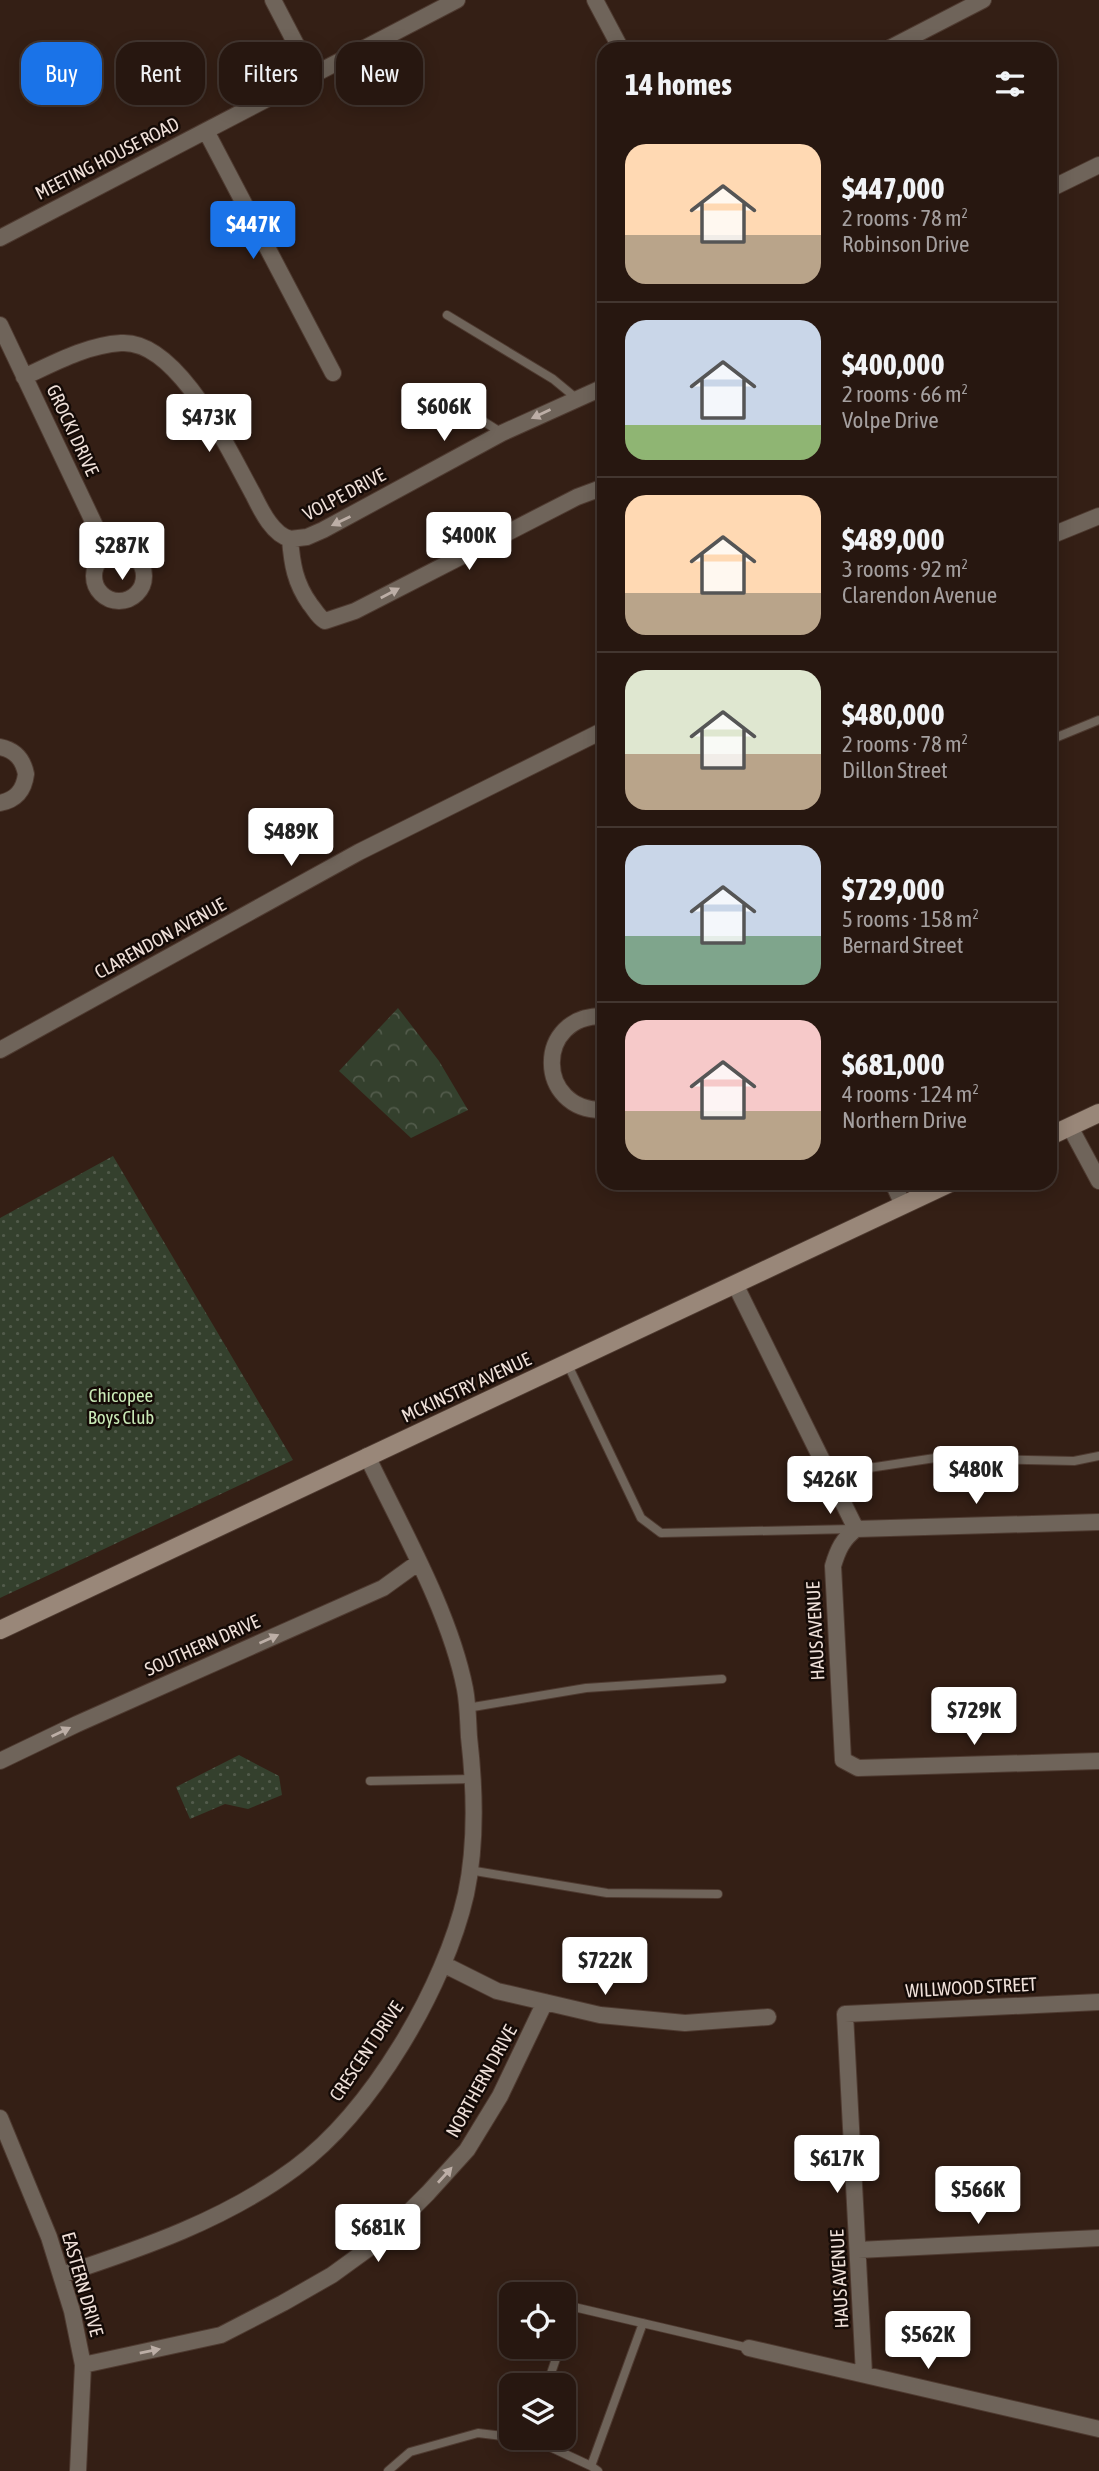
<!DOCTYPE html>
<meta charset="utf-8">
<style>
body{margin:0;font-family:"Asap Condensed",sans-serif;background:#2f2019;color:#f1f3f6;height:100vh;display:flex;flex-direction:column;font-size:26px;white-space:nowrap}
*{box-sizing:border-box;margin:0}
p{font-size:23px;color:#a49f9f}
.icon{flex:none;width:38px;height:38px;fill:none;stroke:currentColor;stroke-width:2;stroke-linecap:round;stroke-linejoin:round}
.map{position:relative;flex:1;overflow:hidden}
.details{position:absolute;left:597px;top:42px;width:460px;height:1148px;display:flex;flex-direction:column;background:#271710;border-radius:21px;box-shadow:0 4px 18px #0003,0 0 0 2px #433630}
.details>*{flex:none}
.top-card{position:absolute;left:21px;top:42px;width:471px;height:63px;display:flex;gap:14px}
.tools{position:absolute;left:499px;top:2282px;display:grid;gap:14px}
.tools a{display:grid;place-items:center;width:77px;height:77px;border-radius:14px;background:#271710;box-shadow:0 4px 18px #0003,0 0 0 2px #433630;font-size:35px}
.price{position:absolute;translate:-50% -60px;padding:0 16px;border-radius:7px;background:#fff;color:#222;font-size:23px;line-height:46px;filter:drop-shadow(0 2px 4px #0008)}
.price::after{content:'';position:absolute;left:50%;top:42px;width:21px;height:16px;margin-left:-10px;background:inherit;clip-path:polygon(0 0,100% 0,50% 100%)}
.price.current{background:#1a73e8;color:#fff}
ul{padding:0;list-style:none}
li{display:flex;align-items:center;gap:21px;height:175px;padding:0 28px}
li+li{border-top:2px solid #433630}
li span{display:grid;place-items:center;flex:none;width:196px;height:140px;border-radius:21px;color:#555}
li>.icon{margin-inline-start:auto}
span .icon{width:84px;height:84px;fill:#fffc;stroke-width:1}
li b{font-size:30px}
h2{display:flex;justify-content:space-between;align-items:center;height:84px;padding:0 28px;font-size:30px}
.tag{padding:0 24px;border-radius:21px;background:#271710;box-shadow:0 4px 18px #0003,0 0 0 2px #433630;font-size:24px;line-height:63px}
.tag.current{background:#1a73e8;color:#fff}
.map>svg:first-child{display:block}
.forest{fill:url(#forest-crowns)}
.park{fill:url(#park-dots)}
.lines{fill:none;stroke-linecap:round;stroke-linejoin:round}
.lane-casing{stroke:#4e3a30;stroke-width:10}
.street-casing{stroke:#4e3a30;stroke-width:18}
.secondary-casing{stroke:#4e3a30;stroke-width:20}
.lane{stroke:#6f645a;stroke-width:8}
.street{stroke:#6f645a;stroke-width:16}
.secondary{stroke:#998779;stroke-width:18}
.oneway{fill:#bcaea6}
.labels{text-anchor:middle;stroke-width:5;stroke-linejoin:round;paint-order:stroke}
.street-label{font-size:19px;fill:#efe0d9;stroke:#150b07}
.park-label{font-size:19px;fill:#c9eab7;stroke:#150b07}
</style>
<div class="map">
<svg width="1099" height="2471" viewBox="0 0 1099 2471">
<defs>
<pattern id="forest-crowns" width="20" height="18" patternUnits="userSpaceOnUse" patternTransform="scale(1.75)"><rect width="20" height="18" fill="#34402d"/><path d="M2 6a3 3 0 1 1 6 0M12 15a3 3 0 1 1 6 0" fill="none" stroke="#525b4b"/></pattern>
<pattern id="park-dots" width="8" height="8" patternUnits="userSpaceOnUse" patternTransform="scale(1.75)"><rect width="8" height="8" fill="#34402d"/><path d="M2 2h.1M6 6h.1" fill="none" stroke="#525b4b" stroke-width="1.8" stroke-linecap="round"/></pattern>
</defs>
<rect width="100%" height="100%" fill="#341f15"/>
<path class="forest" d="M398,1008l41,53 29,49 -57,28 -72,-67z"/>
<path class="park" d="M113,1156l180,304 -293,138v-380z
M239,1755l40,21 3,19 -34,14 -23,-5 -35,15 -14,-32z"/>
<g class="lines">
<g class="lane-casing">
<path id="lane" d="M447,315l106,64 23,19
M459,406l43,27
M1050,740l49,-20
M567,1363l74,155 20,15 192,-4
M829,1474l106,-16 139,3 25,-5
M467,1708l119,-20 136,-9
M370,1781l103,-2
M469,1870l138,23 111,1
M564,2337l10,-30 175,41
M547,2385l13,-38
M515,2438l20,2 56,26 7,5
M591,2466l52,-143
M388,2471l22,-19 68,-19 33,4"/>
</g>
<g class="street-casing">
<path id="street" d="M273,0l39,75
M595,0l26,49
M888,49l95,-49
M206,131l127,242
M1050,189l49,-24
M0,238l457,-238
M0,325l108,228
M24,377c30,-14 63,-32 97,-34 57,-4 108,108 132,151 8,16 19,40 37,45 2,25 5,44 20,65 5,6 8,13 15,17l30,-10 222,-114 27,-10
M1050,536l49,-20
M290,539l17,-2 16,-7 179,-97 102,-46
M94 576a25 25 0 1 1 50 0a25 25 0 1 1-50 0Z
M0,747c15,3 23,12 26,27 -2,16 -10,26 -26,29
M604,1016c-70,-2 -69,96 0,94
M0,1050l359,-198 245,-122
M1070,1127l29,54
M893,1183l10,22
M735,1284l121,245c-13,10 -18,20 -23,37l10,194 15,8 241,-7
M856,1529l243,-7
M0,1761l77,-37 306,-136 36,-26
M443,1964l54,27 103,24 85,8 83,-6
M0,2118l49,119 23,74 11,54 -5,106
M858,2250l241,-12
M61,2275c82,-27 164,-55 234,-107 77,-57 150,-181 171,-274 11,-52 9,-105 3,-157 -1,-16 -1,-32 -4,-48 -15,-77 -64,-162 -98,-233
M749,2348l350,81
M83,2365l138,-30 62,-32 49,-28 51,-37 45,-45 39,-43 33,-54 45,-94
M864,2374l-19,-360 254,-12"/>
</g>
<g class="secondary-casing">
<path id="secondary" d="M1050,1136l49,-23
M0,1630l950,-447"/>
</g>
<use href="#lane" class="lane"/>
<use href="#street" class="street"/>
<use href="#secondary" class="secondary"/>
</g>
<defs><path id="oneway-solid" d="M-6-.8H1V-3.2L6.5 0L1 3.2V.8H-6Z" transform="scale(1.75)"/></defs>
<g class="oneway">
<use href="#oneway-solid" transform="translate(541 414) rotate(155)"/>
<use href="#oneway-solid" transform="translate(341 521) rotate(154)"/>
<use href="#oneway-solid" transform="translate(390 593) rotate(-28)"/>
<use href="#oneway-solid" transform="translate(269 1639) rotate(-24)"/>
<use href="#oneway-solid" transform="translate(61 1732) rotate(-26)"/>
<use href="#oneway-solid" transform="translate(445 2175) rotate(-48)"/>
<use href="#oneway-solid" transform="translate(150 2351) rotate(-12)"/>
</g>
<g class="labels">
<g class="street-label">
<text transform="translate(107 158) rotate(-27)" y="7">MEETING HOUSE ROAD</text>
<text transform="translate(73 430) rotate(65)" y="7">GROCKI DRIVE</text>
<text transform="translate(344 494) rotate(-28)" y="7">VOLPE DRIVE</text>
<text transform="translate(160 938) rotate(-29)" y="7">CLARENDON AVENUE</text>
<text transform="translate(466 1387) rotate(-25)" y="7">MCKINSTRY AVENUE</text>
<text transform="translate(815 1631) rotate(-93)" y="7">HAUS AVENUE</text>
<text transform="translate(202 1645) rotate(-24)" y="7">SOUTHERN DRIVE</text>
<text transform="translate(971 1987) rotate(-3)" y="7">WILLWOOD STREET</text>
<text transform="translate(366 2051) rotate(-56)" y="7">CRESCENT DRIVE</text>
<text transform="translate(481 2081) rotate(-61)" y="7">NORTHERN DRIVE</text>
<text transform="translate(839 2279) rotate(-93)" y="7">HAUS AVENUE</text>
<text transform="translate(83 2284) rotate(74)" y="7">EASTERN DRIVE</text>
</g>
<g class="park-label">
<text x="121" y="1402">Chicopee<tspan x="121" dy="22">Boys Club</tspan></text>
</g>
</g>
</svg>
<div class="tools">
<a><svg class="icon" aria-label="locate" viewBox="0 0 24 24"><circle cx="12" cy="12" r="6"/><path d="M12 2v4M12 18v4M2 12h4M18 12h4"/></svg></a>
<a><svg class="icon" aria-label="layers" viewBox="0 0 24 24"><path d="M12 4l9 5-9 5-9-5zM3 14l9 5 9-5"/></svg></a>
</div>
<b class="price current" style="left:253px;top:261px">$447K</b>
<b class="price" style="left:444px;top:443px">$606K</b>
<b class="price" style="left:209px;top:454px">$473K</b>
<b class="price" style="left:469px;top:572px">$400K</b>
<b class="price" style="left:122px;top:582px">$287K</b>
<b class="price" style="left:291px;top:868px">$489K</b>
<b class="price" style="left:976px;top:1506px">$480K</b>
<b class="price" style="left:830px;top:1516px">$426K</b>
<b class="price" style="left:974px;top:1747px">$729K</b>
<b class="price" style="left:605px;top:1997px">$722K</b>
<b class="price" style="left:837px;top:2195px">$617K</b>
<b class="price" style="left:978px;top:2226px">$566K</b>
<b class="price" style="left:378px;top:2264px">$681K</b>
<b class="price" style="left:928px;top:2371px">$562K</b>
<div class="top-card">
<a class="tag current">Buy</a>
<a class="tag">Rent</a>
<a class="tag">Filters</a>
<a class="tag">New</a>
</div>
<section class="details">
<h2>14 homes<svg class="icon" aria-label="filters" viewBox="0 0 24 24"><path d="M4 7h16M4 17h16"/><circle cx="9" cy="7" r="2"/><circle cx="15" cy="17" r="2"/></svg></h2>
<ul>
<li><span style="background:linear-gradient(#ffd9b3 65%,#b9a48a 0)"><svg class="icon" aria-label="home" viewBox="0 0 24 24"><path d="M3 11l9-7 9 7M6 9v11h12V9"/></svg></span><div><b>$447,000</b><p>2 rooms · 78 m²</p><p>Robinson Drive</p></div></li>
<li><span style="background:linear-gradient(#c9d6e8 75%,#8fb573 0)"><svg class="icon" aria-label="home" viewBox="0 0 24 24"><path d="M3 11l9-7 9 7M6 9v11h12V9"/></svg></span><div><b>$400,000</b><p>2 rooms · 66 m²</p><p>Volpe Drive</p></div></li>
<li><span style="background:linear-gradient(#ffd9b3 70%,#b9a48a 0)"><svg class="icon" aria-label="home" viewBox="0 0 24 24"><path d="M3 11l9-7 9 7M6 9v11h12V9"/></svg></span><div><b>$489,000</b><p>3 rooms · 92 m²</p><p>Clarendon Avenue</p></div></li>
<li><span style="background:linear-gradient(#dfe7d0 60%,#b9a48a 0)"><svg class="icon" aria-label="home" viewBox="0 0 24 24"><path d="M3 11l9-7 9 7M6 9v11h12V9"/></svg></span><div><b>$480,000</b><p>2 rooms · 78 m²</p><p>Dillon Street</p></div></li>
<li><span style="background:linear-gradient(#c9d6e8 65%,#7fa58c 0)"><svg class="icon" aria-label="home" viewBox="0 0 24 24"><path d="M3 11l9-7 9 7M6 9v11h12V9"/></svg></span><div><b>$729,000</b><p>5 rooms · 158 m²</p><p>Bernard Street</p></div></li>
<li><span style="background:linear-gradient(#f6c9c9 65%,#b9a48a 0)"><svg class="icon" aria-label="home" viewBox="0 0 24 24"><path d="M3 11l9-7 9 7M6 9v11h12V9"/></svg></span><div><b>$681,000</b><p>4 rooms · 124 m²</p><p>Northern Drive</p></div></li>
</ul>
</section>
</div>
